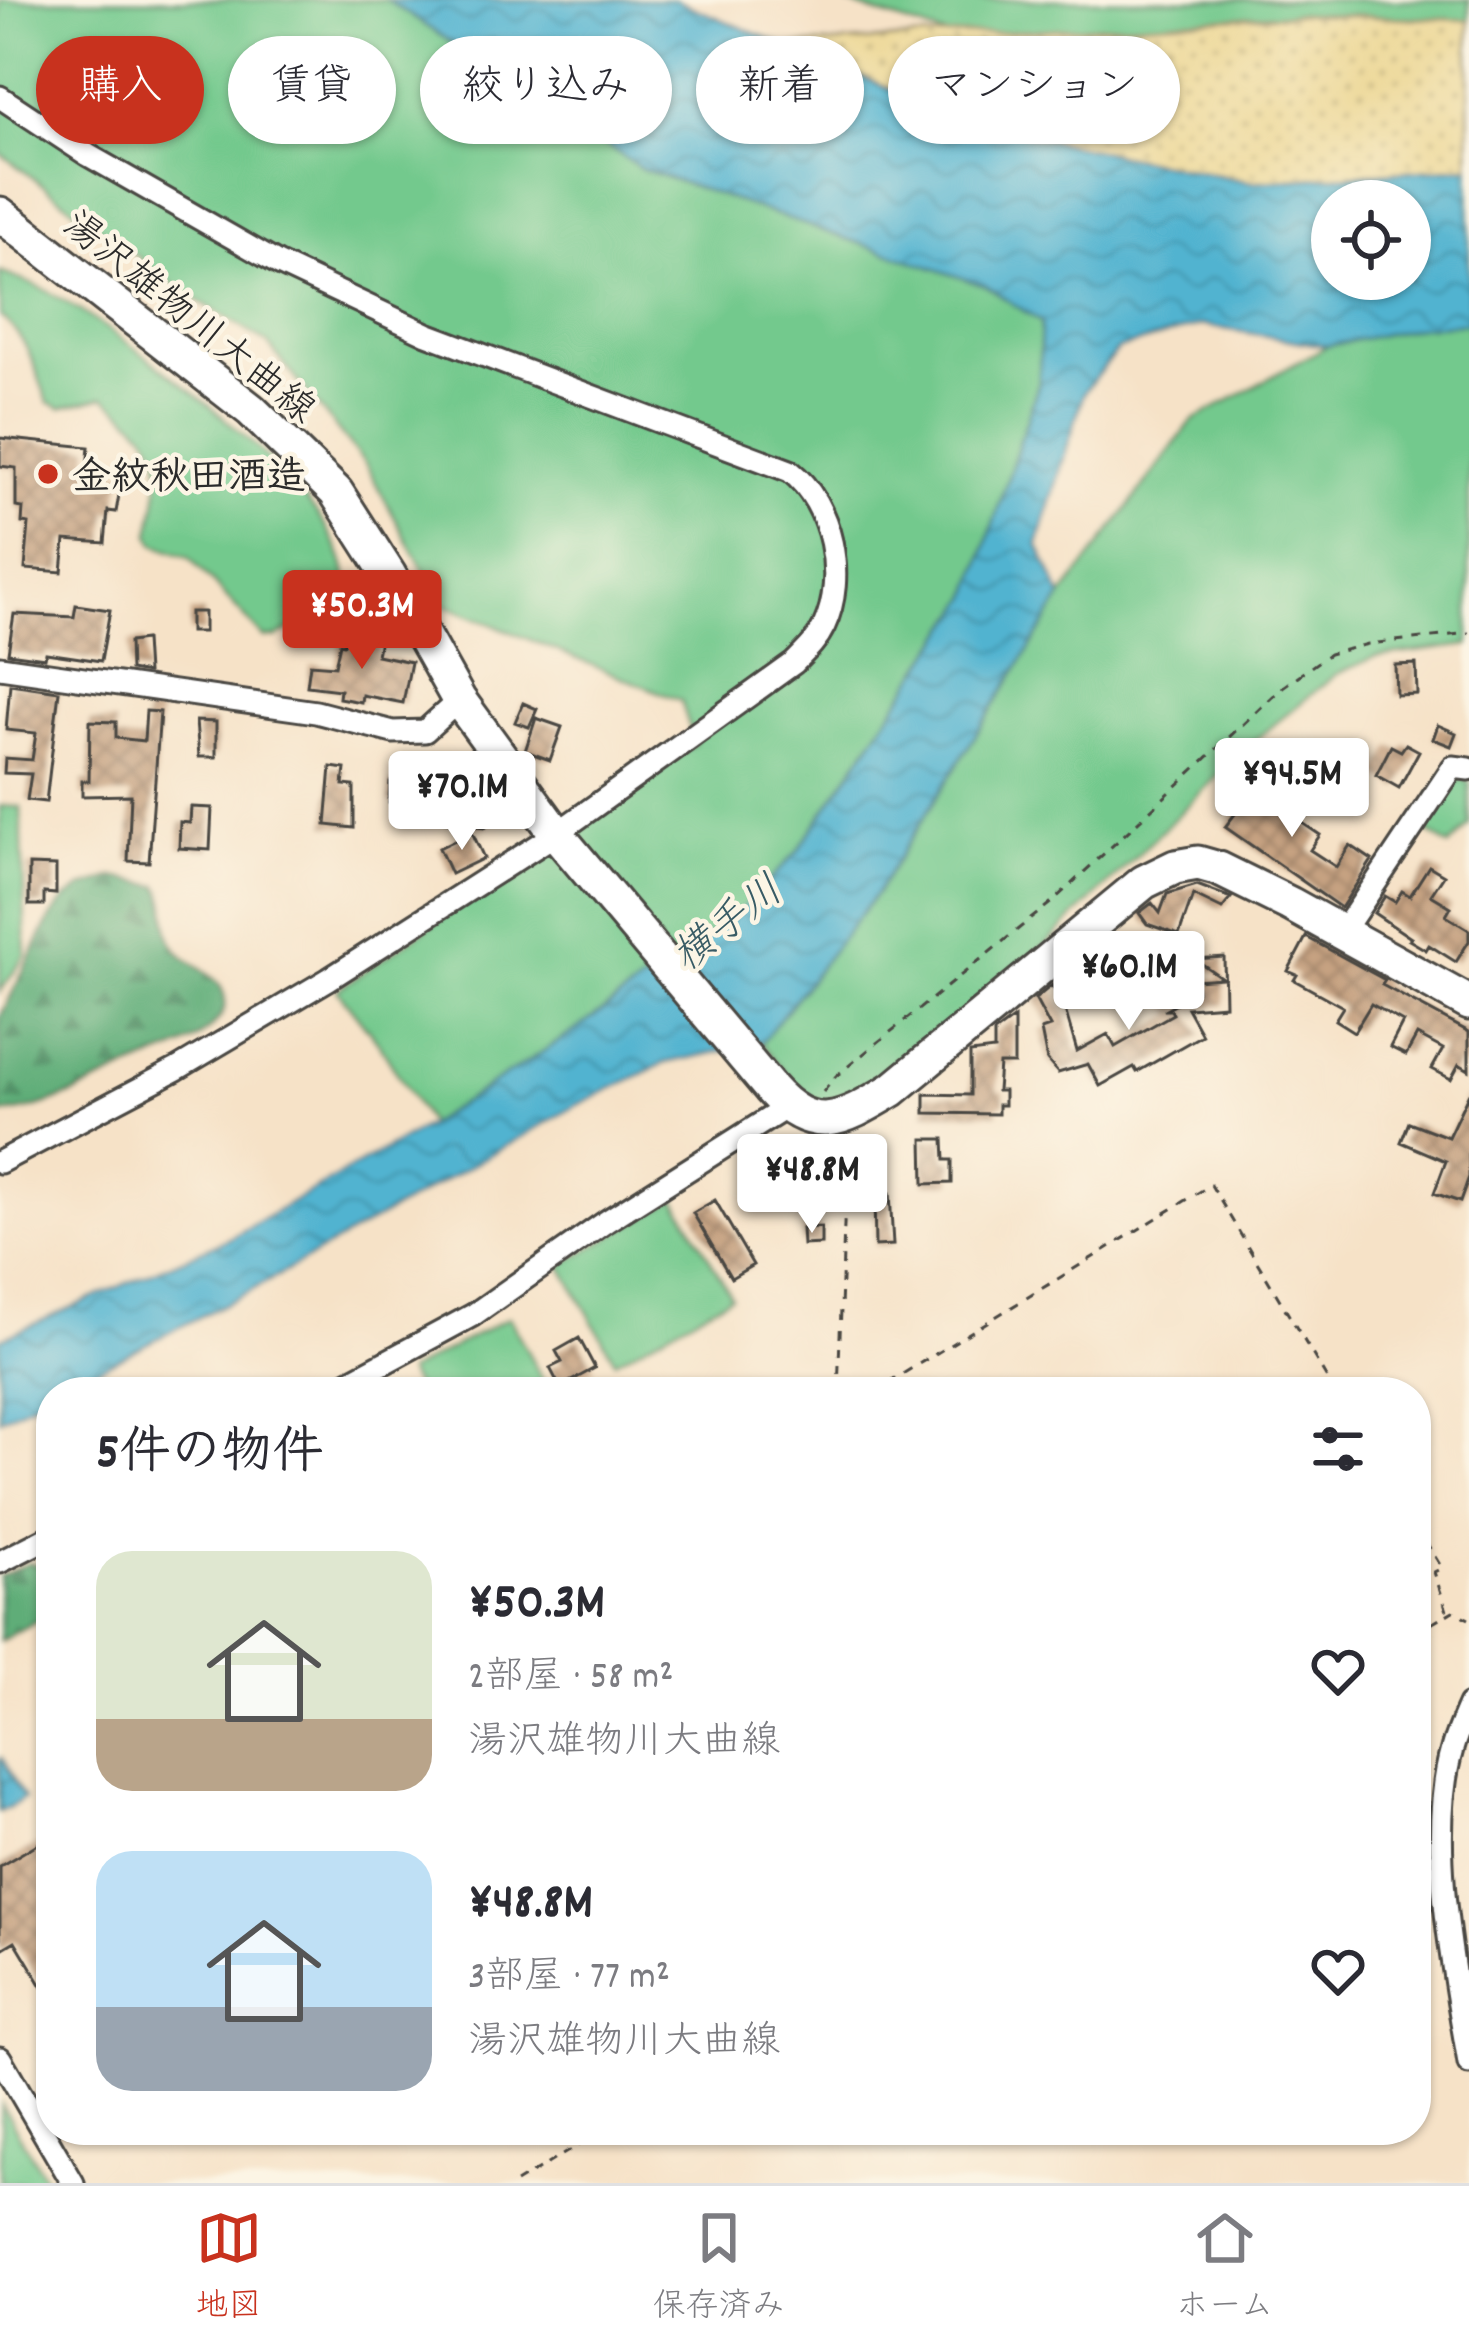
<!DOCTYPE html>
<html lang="ja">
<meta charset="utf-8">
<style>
body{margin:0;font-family:Dekko,"Klee One",sans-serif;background:#f7f7f7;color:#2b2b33;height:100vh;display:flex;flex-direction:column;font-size:45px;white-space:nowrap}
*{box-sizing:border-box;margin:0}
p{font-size:39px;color:#7c7c81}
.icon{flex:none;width:66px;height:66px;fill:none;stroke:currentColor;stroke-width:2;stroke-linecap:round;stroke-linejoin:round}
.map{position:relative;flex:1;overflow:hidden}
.panel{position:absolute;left:36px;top:1377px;width:1395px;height:768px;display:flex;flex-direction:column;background:#fff;border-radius:48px;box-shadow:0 3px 9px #0004}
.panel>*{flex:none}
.hud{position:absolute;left:36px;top:36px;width:1398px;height:108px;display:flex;gap:24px}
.tools{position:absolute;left:1311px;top:180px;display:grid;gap:24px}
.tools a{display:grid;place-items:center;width:120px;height:120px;border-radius:50%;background:#fff;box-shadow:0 3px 9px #0004;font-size:60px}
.price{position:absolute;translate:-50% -102px;padding:0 27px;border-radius:12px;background:#fff;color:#222;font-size:39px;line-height:78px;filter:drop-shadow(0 3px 6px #0008)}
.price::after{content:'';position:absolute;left:50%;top:72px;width:36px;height:27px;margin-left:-18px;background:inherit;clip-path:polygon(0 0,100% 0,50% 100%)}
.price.active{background:#c8321e;color:#fff}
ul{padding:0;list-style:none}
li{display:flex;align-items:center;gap:36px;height:300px;padding:0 60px}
li span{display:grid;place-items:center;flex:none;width:336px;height:240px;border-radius:36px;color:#555}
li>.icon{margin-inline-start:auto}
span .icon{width:144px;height:144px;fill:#fffc;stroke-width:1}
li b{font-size:51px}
h2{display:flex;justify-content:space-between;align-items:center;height:144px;padding:0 60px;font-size:51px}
.pill{padding:0 42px;border-radius:54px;background:#fff;box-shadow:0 3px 9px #0004;font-size:42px;line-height:108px}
.pill.active{background:#c8321e;color:#fff}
.menu{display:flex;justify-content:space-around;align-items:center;height:168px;border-top:3px solid #e1e1e2;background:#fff;font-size:33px;color:#7c7c81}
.menu a{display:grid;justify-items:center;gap:6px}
.menu .active{color:#c8321e}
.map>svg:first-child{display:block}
.grass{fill:#73c98d;stroke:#4f7a5c;stroke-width:3}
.forest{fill:url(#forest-firs);stroke:#446c52;stroke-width:3}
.sand{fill:url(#sand-dots);stroke:#8c8264;stroke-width:3}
.water{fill:url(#water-waves);stroke:#3e6f7e;stroke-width:3;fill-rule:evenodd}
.building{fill:url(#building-cross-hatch)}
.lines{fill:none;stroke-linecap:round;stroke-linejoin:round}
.minor-casing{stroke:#494642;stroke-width:27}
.primary-casing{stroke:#494642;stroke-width:39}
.path{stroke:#494642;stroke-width:3;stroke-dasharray:9 9;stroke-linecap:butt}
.minor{stroke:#fff;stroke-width:21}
.primary{stroke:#fff;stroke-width:33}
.poi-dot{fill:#c8321e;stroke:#fcf5e5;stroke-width:4.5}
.labels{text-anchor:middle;stroke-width:9;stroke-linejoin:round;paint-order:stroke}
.street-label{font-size:39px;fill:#2b2b2b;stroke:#fcf5e5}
.poi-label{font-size:39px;font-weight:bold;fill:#2b2b2b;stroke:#fcf5e5;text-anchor:start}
.water-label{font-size:42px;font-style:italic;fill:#385b65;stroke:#fcf5e5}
</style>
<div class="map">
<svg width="1469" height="2183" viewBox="0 0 1469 2183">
<defs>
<pattern id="forest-firs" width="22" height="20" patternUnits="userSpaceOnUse" patternTransform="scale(3)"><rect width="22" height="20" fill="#5ead78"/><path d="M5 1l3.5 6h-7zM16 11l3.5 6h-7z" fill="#4e8d63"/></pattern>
<pattern id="sand-dots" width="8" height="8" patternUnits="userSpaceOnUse" patternTransform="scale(3)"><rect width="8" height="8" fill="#eeda9e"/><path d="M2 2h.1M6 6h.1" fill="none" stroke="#cb8" stroke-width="1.8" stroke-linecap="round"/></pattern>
<pattern id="water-waves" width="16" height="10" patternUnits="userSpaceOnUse" patternTransform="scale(3)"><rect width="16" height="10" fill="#51b3d0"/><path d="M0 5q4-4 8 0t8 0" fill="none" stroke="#4392a9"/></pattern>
<pattern id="building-cross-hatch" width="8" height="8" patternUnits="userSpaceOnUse" patternTransform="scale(3)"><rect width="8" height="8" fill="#c6a281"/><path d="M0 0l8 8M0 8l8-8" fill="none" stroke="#a1846a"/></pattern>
</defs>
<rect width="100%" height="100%" fill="#fcf5e5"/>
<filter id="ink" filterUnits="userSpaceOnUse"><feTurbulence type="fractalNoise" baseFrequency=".00833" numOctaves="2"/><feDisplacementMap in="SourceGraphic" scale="24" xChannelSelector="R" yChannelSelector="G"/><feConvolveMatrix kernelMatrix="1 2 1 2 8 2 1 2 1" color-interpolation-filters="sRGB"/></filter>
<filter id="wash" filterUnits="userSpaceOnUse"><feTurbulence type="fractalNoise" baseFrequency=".004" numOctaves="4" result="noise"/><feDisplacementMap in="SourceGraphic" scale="48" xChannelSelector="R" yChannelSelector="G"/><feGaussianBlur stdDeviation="2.7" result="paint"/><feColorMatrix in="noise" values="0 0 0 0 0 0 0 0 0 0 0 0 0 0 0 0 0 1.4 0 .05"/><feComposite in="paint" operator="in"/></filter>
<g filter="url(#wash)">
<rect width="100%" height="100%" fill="#f6e2c7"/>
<path class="grass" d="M0,0h387l255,169 344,117 55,36 -2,60 -69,214 -173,256 -62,65 -166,118 -140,89 -51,-82 -41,-52 358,-246 -14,-43 -239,-97 -76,-139 -99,-122 -84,-52 -183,-138z
M836,0h633v20l-173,-6 -343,24z
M0,272c17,7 36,12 51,21 65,37 359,239 283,324l-33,5 -23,15 -14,1 -75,-81 -34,-13 -5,-9c14,-78 21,-88 -46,-138l-43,11 -13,-6c-13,-32 -19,-64 -48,-86z
M1469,323v322l-94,12 -40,18 -85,69 -208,205 -165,136 -42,22 -27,-7 -47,-57 115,-149 186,-297 130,-176 135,-75 92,-19z
M1464,778l5,4v43l-20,21 -26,-17 32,-50z
M0,806l21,1 5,148 -26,37z
M676,1199l55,97 -116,65 -54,-96z
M509,1317l40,75h-131l-11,-20z
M2,2105l46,78h-48z"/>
<path class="forest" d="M114,877l45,9c13,19 3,43 17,62 13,19 47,26 49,52 2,17 -20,34 -33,42 -16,9 -35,15 -52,22 -44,18 -92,47 -140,50v-97l50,-98 14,-19 19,-13z
M29,1563l22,6v48h-8l-43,24v-65z"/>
<path class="sand" d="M1296,14l173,6v147l-218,15 -271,-56 -191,-80z"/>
<path class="water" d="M387,0h288l305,126 271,56 218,-15v156l-50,4 -92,19 -126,-21 -83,24 -34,43 -46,152 24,53 -186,297 -115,149 -96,20 -88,42 -321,183 -256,131v-80l230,-101 199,-114 140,-89 166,-119 62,-64 173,-256 69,-214 2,-60 -55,-36 -344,-117zM1332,201h78v78h-78z
M2,1758l22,41 -24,13v-53z"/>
<g id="blocks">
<path class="building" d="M0,438l89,9 -2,22 36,3 -7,40 -8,-1 -3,32 -40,-3 -3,32 -37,-3 4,-45 -7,-1 1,-15 -7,-1v-39l-16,-2z
M76,605l34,5 -9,51 -55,-8 -1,5 -37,-5 6,-39 60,3z
M190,612h14v20h-14z
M346,634l34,6 -3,15 34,7 -8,41 -41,-8 -1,7 -22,-4 1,-8 -33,-4 3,-22 25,2 5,-23 4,1z
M145,640l2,33 -17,-3 -1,-28z
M1416,664l1,30 -21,1 -1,-30z
M10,684l49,7 -13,111 -19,-2 4,-26 -27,-1 1,-15 27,2 4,-27 -30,-3z
M523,703l14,6 -8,18 -14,-5z
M146,711l14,1 -11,150 -21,-1 3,-66 -49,1v-15h7l1,-60 26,1v16l28,3z
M536,718l26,9 -12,33 -25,-9z
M196,721l20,1v35h-17z
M1438,725l18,8 -5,13 -18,-7z
M1406,744l13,7 -20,37 -23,-13 15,-29 10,5z
M331,767l14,2 -2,16 11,1v42l-28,-3z
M418,769l41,9 -3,29 30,-29 24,27 -25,22 -62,-8 2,-16 -36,-1 1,-20h26z
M1243,772l8,13 6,-8 36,27 3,-4 14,9 -9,13 19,13 -10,15 26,17 14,-22 22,15 -31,48 -116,-81 17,-22 -14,-24z
M191,807l21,1 -2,42 -31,-2 1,-26 10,1z
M472,832l12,26 -33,16 -12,-26z
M29,865l27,1v28l-12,-1v12h-15z
M1429,866l15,9 -13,20 20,12 -5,9 23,14v11l-13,21 -27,-17 -3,5 -17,-10 2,-2 -37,-25 11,-17 10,6 7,-11 8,5z
M1197,885l34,13 -9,11 -29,-14 -14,40 -32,-11 -8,-11 13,-10 8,10 7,-19z
M1306,937l79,43 -3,5 87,47v38l-10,-6 -8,15 -19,-10 11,-20 -26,-14 -11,20 -16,-8 13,-25 -32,-18 -17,28 -19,-12 8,-13 -49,-27 3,-5 -9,-4z
M1224,957l1,48 -38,3 15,27 -65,37 -3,-5 -34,19 -12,-22 -30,9 -11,-13 -6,-30 9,-3 -15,-28 17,-14 14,28 11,38 31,-17 7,13 58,-33 -2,-4h-7l33,-18 -1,-12 26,-2 -27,-19z
M1014,1018v46h-15l-2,27h7v14h-6v9l-73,-1v-19l45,1v-42l24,-3v-17z
M1469,1093v84l-9,25 -26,-9 12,-32 -45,-19 8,-20 39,15z
M923,1139h21l1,21h7v23l-28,1z
M787,1143h20l1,40h20v17h-41z
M890,1193l3,52 -18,1 -1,-52z
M715,1200l38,65 -22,13 -38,-65z
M821,1227v17l-18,1 -1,-17z
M579,1338l16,30 -35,19 -10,-19 12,-6 -6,-11z
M51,1836v84l-7,4 7,13v64l-36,-60 -15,9v-84z"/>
</g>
</g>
<g filter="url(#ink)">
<use href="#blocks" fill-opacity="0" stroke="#494642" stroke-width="3"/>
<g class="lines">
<g class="minor-casing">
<path id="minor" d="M0,97l88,58 191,109 148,70 363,137c42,33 57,107 34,155 -7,15 -18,25 -30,37l-238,171 -227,145 -152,90 -177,93
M0,667l316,45 77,20 32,-1 34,-31
M1342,933l111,-166 16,2
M330,1392l143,-77 134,-94 180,-114
M0,1562l51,-26
M1469,1705c-6,14 -13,29 -17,44 -26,89 2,223 17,314
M0,2058l73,125"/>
</g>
<g class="primary-casing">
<path id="primary" d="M0,214l251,196 85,82 53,83 70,125 101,138 210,250c44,50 73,31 122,2l252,-208 31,-15 23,-4 21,6 71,35 179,99"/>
</g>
<path class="path" d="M823,1092l13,-16 217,-175 231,-215 45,-32 39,-10 101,-11
M838,1392l9,-250
M873,1392l338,-207 124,207
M1416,1526l26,42 -8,4 14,42
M1416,1633l37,-22 16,8
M516,2183l87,-53"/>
<use href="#minor" class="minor"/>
<use href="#primary" class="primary"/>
</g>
</g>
<circle class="poi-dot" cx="48" cy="474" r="12"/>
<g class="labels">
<g class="street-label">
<text transform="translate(191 315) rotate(39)" y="14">湯沢雄物川大曲線</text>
</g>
<g class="poi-label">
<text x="72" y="488">金紋秋田酒造</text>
</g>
<g class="water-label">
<text transform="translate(726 921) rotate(-38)" y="15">横手川</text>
</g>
</g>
</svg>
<div class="tools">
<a><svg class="icon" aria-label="locate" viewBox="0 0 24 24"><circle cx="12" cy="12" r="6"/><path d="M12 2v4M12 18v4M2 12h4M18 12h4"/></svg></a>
</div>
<b class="price active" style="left:362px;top:672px">¥50.3M</b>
<b class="price" style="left:1292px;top:840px">¥94.5M</b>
<b class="price" style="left:462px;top:853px">¥70.1M</b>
<b class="price" style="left:1129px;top:1033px">¥60.1M</b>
<b class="price" style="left:812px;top:1236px">¥48.8M</b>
<div class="hud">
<a class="pill active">購入</a>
<a class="pill">賃貸</a>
<a class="pill">絞り込み</a>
<a class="pill">新着</a>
<a class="pill">マンション</a>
</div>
<section class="panel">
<h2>5件の物件<svg class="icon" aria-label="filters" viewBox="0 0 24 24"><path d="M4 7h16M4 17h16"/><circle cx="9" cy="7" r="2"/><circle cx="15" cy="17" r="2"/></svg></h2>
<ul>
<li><span style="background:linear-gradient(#dfe7d0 70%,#b9a48a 0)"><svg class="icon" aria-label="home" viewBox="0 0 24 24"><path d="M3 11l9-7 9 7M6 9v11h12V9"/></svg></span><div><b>¥50.3M</b><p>2部屋 · 58 m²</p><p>湯沢雄物川大曲線</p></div><svg class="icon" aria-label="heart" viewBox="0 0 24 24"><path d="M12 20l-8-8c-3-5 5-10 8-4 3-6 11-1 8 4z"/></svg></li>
<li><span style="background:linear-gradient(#bfe0f5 65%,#9aa5b1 0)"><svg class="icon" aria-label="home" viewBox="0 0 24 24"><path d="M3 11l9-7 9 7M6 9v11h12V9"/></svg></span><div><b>¥48.8M</b><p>3部屋 · 77 m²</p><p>湯沢雄物川大曲線</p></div><svg class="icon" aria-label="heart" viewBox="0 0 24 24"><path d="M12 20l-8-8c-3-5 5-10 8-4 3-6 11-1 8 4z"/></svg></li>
</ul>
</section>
</div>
<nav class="menu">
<a class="active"><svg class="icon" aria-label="map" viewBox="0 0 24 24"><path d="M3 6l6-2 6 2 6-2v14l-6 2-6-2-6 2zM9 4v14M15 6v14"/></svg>地図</a>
<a><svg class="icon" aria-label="saved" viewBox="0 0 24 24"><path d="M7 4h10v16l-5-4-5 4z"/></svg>保存済み</a>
<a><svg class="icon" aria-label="home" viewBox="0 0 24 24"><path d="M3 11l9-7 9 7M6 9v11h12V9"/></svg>ホーム</a>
</nav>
